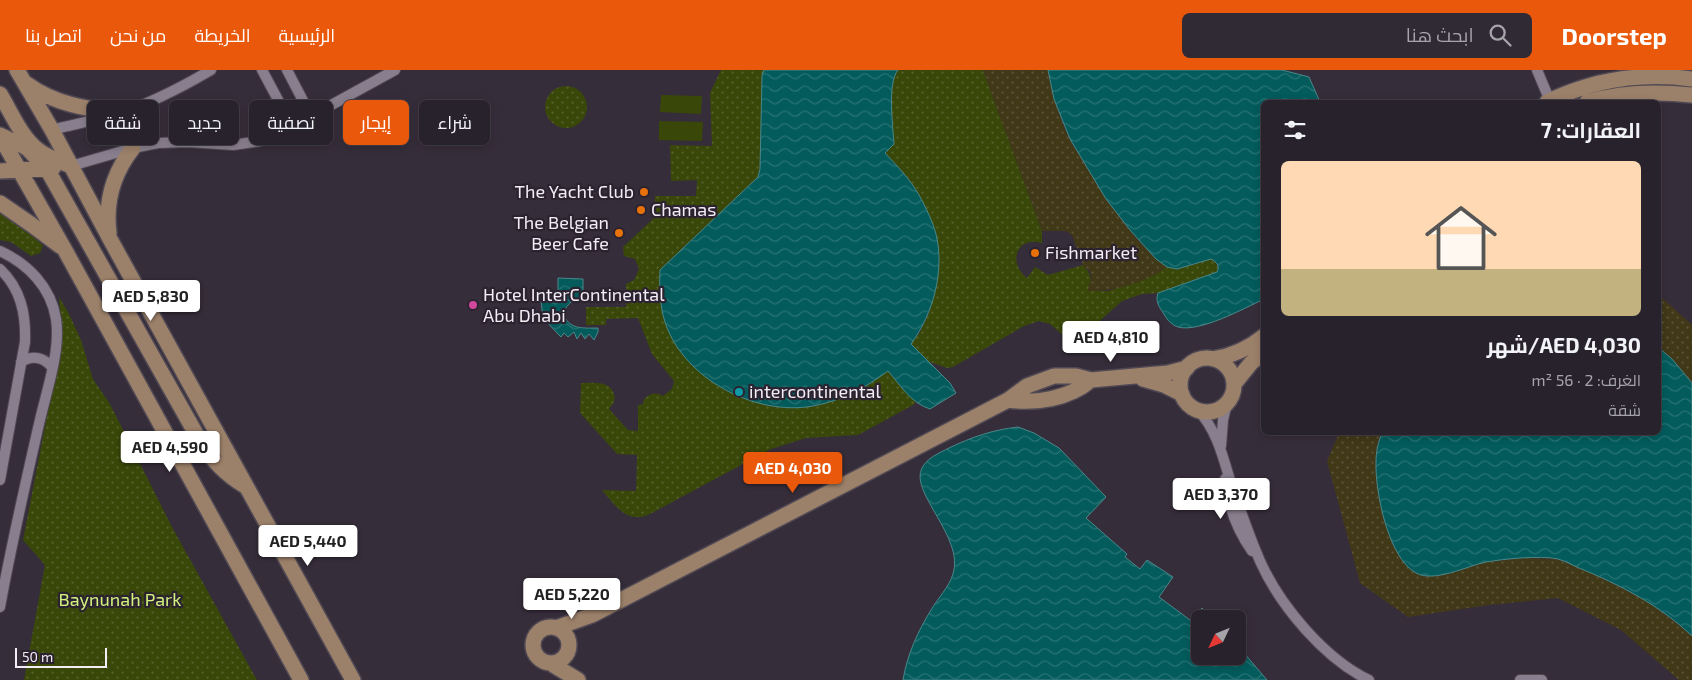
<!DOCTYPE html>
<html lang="ar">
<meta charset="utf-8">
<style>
body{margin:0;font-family:"Exo 2",Cairo,sans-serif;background:#302a34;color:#f1f3f6;direction:rtl;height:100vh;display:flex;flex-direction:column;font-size:19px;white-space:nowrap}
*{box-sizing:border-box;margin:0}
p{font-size:16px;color:#a5a4a9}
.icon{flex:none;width:28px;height:28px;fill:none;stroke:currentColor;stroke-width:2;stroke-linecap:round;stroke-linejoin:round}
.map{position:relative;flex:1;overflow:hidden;direction:ltr}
.drawer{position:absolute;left:1261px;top:30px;width:400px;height:335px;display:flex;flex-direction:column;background:#28222c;border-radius:8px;box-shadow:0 2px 8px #0003,0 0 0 1px #443f48;direction:rtl}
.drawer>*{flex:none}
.banner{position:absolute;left:15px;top:30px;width:475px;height:45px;direction:rtl;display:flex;gap:10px}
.needle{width:32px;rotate:227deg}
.controls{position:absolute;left:1191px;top:540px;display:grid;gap:10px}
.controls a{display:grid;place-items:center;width:55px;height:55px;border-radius:8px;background:#28222c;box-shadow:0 2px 8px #0003,0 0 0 1px #443f48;font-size:25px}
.scale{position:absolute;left:15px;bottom:12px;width:92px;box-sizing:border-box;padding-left:5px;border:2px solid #f3edf6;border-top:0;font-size:14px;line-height:18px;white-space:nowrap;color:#f3edf6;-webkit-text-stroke:4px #2c2330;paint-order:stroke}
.price{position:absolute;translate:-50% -42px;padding:0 11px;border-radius:5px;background:#fff;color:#222;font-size:16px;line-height:32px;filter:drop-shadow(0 1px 2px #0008)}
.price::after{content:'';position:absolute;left:50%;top:30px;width:15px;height:11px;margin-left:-8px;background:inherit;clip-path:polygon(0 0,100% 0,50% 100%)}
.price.selected{background:#ea580c;color:#fff}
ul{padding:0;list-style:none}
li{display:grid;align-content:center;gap:10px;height:265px;padding:0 20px}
li span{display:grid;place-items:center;height:155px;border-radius:8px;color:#555}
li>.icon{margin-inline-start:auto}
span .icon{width:90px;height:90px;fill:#fffc;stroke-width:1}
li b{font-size:21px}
h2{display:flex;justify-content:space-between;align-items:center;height:60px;padding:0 20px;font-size:21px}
.tag{padding:0 18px;border-radius:8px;background:#28222c;box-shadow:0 2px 8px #0003,0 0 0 1px #443f48;font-size:18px;line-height:45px}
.tag.selected{background:#ea580c;color:#fff}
header{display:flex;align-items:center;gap:30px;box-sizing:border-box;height:70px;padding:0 25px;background:#ea580c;color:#fff}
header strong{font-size:24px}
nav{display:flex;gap:28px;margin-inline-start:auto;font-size:18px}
.search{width:350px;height:45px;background:#302a34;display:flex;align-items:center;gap:12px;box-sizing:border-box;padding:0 18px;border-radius:8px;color:#a5a4a9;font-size:19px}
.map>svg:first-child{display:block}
.grass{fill:url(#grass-dots)}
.sand{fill:url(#sand-dots)}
.garden{fill:#394709}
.water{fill:url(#water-waves);stroke:#4b878a}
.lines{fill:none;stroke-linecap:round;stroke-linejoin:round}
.street-casing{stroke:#504954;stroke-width:12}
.secondary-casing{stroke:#504954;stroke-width:18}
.street{stroke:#887e8d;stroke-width:10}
.secondary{stroke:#9c816a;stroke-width:15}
.food-dot{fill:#e8710a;stroke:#2c2330;stroke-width:2}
.hotel-dot{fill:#d1479c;stroke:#2c2330;stroke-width:2}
.culture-dot{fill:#0f9aa8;stroke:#2c2330;stroke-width:2}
.labels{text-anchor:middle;stroke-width:4.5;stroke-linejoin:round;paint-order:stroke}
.poi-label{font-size:18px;fill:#f3edf6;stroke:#2c2330;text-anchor:start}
.park-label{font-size:18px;fill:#d2f37d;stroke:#2c2330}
</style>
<header>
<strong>Doorstep</strong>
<div class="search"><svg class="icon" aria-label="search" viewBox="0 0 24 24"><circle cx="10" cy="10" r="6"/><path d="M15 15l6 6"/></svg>ابحث هنا</div>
<nav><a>الرئيسية</a><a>الخريطة</a><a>من نحن</a><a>اتصل بنا</a></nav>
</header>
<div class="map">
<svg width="1692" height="610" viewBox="0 0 1692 610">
<defs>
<pattern id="grass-dots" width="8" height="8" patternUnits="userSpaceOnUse" patternTransform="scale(1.25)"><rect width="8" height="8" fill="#394709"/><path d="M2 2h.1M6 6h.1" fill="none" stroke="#56622d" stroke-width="1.8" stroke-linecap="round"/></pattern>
<pattern id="sand-dots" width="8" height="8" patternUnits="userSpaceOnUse" patternTransform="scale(1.25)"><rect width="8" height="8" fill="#413818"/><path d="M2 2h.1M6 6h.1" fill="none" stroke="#5d553a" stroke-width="1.8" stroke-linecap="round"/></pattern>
<pattern id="water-waves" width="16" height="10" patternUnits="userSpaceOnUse" patternTransform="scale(1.25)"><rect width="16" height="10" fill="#035b5c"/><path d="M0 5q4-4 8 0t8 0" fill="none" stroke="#287374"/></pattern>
</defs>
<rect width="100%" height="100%" fill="#362d3a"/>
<path class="grass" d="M721,0h43l-2,6 -2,93 -2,8 -98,93 152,136 38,-11 15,-7 54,-54 10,-22 9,-43 -2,-36 -17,-38 -9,-14 -25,-28 9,-9c-1,-17 -7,-61 4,-74h85l59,161v12c-25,-7 -35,19 -15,35l8,-11 13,8 35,-10c9,9 8,14 5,26h20l32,-11 27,-13 10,2 34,-10 4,2 4,8 -2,3 -9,4 -50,17 -16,1 -20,7 -30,27 -22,10 -5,-1 -15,-13 -11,-3 -15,5 -71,41 -6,1 -17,-6 -16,31 1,11 -57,31 -52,3 -35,11 -121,65c-23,11 -35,-9 -48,-24l34,1 1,-36 -20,-1 -37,-41 1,-30c11,0 29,-3 33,11 2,7 -1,10 -5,15l19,21 10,1v-26l5,-1 1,-5c7,-6 12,-7 19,-3l9,-7 2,-8 -22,-27 -14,-36 -32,1v6h-20v-18h40v-23l8,-4 5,-11 -4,-10 -11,-3 -1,-9 32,-30v-21h41l1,-16 -26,1 -1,-36 42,1 -2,-53z
M545 37a21 21 0 1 1 42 0a21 21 0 1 1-42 0Z
M0,142l32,22 11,12 -3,7 -9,3 -20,-14 -11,-2z
M59,227l10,17 12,26 12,39 17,25 62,123 85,153h-233l21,-115 -22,-25 39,-201z"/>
<path class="sand" d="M983,0h65c4,20 9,40 17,59 6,14 15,27 23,40 22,35 45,73 79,98 -20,15 -54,25 -79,24l3,-16 -2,-5 -6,-5 -11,-30 -6,-4h-24z
M1659,225l33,30v58l-20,-24 -13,-11z
M1339,363h43l-5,12 51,130 23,-2 34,-11 38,-4 34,1 38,15 52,27 40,30 5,5v44h-13l-58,-50 -63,-32 -69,7 -81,12 -48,-34 -33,-122z"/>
<path class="garden" d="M661,25l41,1 -1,18 -41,-2z
M659,51l44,1 -1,19 -43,-1z"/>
<path class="water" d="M764,0h134c-11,13 -5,57 -4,74l-9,9c12,13 25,26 34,42 6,11 14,27 17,39 9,37 -3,80 -25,110l39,39 6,10 -26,16c-19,-6 -29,-23 -42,-38 -25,18 -44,29 -75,35 -55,10 -123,-24 -145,-76 -8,-18 -9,-40 -8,-60l98,-93 2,-8 2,-93z
M1048,0h234l27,7 11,25h-56v197c-19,9 -65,34 -86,28 -6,-2 -11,-7 -14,-13 -5,-7 -9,-13 -6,-21l59,-21c3,-6 0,-10 -6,-13l-34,10 -10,-2 -11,-8 -26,-29 -24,-31 -36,-60 -16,-40z
M558,208l25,1v22l-12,1c-4,4 -8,8 -6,14 4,14 21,12 33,12v4l-4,8 -5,-6 -4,5 -4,-6 -4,6 -3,-7 -6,5 -4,-4 -3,4 -18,-19 -2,-17h17z
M1659,278l13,11 20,24v253c-31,-30 -73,-52 -113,-68 -7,-3 -14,-7 -21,-9 -18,-4 -54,0 -72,3 -19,4 -52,21 -70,11 -28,-15 -41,-82 -40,-111 0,-10 2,-20 6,-29l277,-1z
M1018,357l16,6 25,15 47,49 -20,21 41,36 -2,3 15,12 7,-9 26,17 -14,20 31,23 12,-12 10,11h-12v37h38v-10l29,34h-364c4,-25 15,-49 28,-70 7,-12 18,-23 22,-36 12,-36 -44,-82 -31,-106 5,-10 17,-15 27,-20 23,-11 43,-18 69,-21z"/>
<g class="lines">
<g class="street-casing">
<path id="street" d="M262,0l30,56
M287,0l24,46
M1537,0l13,31
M52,60c23,-6 46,-10 68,-17 32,-10 62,-26 91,-43
M71,96l62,-18 25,-5 30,-1 45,3 27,-4 24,-10 111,-61
M0,181c28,13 51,36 56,68 5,32 -10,73 -17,105 -14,61 -28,122 -39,183
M0,199c21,20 26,45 25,73l-25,138
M21,292c12,-7 22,-5 31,5
M1198,340c21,23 26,52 35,80 9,24 17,48 27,71 20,45 65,98 109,119
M1221,376l2,-26 4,-17
M1225,409c3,27 12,51 27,72
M1520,610h22"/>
</g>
<g class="secondary-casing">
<path id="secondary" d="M17,0l35,60 58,109 243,441
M27,14c27,20 60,25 93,29
M0,24c11,18 21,43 38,56 10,8 22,11 33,16
M1547,32c45,-22 95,-30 145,-23
M1587,32c35,-10 69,-11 105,-7
M0,65l27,13 20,21 153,272c13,20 25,33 45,45
M0,66l66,116 235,428
M0,101l53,-3
M0,133l32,22 28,21
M109,163c-4,-32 5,-61 24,-85
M1180 315a27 27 0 1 1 54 0a27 27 0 1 1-54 0Z
M1213,289c19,-3 35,-10 51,-23
M1143,309l21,6 18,9
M1234,314l17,-21 13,-11
M1008,330c27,4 61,-1 83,-20
M533 575a18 18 0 1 1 36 0a18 18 0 1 1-36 0Z
M556,558l36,-13 416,-215 19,-14 27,-10h22l15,4 77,-7 19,-5
M550,593l28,17"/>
</g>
<use href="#street" class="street"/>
<use href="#secondary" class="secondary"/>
</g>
<g class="food-dot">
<circle cx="644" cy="122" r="5"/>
<circle cx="641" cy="140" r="5"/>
<circle cx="619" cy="163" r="5"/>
<circle cx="1035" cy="183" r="5"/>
</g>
<circle class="hotel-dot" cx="473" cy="235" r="5"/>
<circle class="culture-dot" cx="739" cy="322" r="5"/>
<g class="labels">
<g class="poi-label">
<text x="634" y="128" text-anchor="end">The Yacht Club</text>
<text x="651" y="146">Chamas</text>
<text x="609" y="159" text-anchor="end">The Belgian<tspan x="609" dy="21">Beer Cafe</tspan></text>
<text x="1045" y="189">Fishmarket</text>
<text x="483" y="231">Hotel InterContinental<tspan x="483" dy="21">Abu Dhabi</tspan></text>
<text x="749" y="328">intercontinental</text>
</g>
<g class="park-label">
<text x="120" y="536">Baynunah Park</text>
</g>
</g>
</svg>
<div class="controls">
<a><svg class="needle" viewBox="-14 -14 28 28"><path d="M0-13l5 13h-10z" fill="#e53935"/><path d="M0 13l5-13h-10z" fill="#a5a4a9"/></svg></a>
</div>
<div class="scale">50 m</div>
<b class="price" style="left:151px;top:252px">AED 5,830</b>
<b class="price" style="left:1111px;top:293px">AED 4,810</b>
<b class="price" style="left:170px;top:403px">AED 4,590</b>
<b class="price selected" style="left:793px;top:424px">AED 4,030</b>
<b class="price" style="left:1221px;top:450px">AED 3,370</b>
<b class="price" style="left:308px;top:497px">AED 5,440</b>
<b class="price" style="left:572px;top:550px">AED 5,220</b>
<div class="banner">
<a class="tag">شراء</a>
<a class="tag selected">إيجار</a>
<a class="tag">تصفية</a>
<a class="tag">جديد</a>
<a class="tag">شقة</a>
</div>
<section class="drawer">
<h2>العقارات: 7<svg class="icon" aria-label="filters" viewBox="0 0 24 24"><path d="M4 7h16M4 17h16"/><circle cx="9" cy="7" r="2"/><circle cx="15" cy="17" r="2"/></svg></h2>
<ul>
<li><span style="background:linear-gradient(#ffd9b3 70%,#c2b280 0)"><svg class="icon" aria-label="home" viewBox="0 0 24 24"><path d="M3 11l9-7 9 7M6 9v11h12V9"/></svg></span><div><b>AED 4,030/شهر</b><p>الغرف: 2 · 56 m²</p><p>شقة</p></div></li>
</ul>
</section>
</div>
